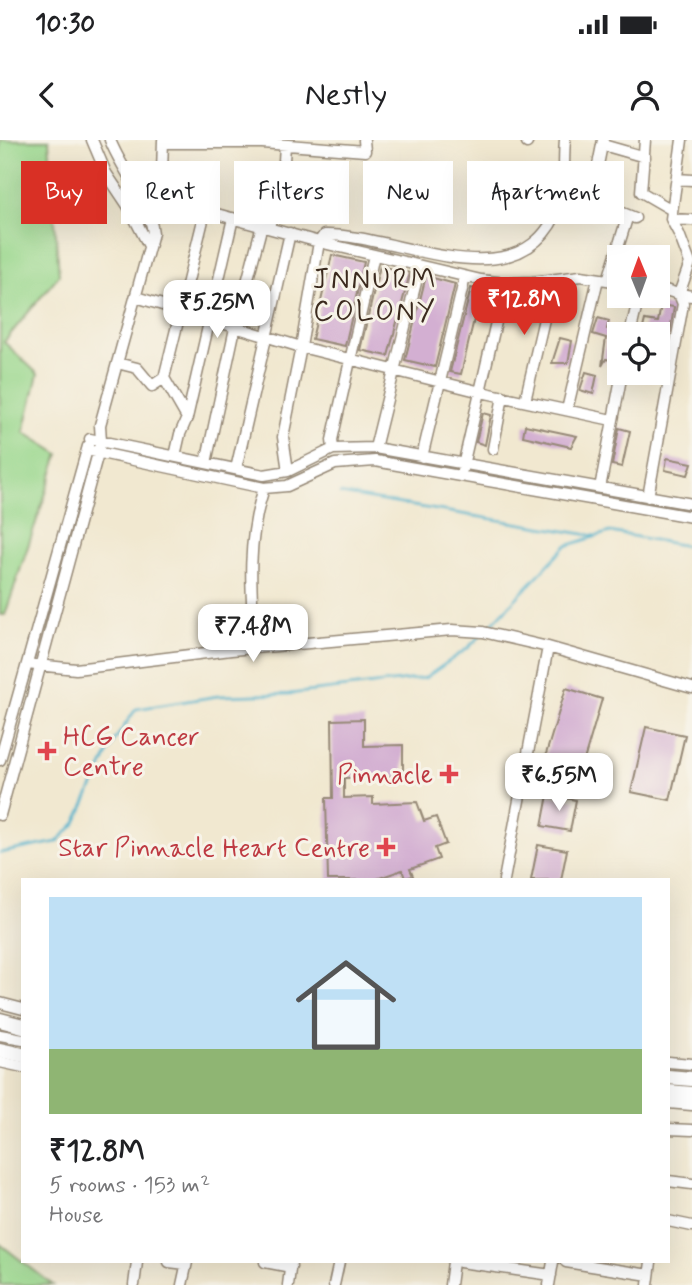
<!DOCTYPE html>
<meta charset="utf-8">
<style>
body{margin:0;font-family:Mynerve,sans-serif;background:#f2f2f2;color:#202124;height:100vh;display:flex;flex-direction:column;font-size:26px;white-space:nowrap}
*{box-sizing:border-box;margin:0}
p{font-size:23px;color:#757577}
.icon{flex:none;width:38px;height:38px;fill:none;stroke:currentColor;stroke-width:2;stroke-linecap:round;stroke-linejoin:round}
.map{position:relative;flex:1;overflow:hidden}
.side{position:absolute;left:21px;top:738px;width:649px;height:385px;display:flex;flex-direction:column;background:#fff;border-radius:0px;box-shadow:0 7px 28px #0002}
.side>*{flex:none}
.banner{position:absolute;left:21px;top:21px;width:651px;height:63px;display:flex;gap:14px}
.needle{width:46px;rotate:359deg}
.fabs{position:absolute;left:607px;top:105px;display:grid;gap:14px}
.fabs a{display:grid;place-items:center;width:63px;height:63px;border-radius:0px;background:#fff;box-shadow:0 7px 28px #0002;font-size:35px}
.price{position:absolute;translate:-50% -60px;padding:0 16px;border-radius:14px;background:#fff;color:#222;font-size:23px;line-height:46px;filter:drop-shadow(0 2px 4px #0008)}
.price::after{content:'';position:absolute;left:50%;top:42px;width:21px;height:16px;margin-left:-10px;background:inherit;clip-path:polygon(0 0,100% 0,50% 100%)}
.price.on{background:#d93025;color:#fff}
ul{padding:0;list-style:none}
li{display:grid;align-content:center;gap:14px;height:371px;padding:0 28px}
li+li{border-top:2px solid #e0e0e0}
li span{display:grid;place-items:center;height:217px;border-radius:0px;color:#555}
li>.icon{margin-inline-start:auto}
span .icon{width:126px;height:126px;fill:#fffc;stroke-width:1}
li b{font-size:30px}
.pill{padding:0 24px;border-radius:0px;background:#fff;box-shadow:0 7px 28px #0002;font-size:24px;line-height:63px}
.pill.on{background:#d93025;color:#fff}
.status{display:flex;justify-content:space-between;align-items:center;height:49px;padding:0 35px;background:#fff;direction:ltr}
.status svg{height:19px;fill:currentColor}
header{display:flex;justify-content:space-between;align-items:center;height:91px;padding:0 28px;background:#fff;font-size:32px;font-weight:600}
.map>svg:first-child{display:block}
.green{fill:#99d78c;stroke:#6a8055;stroke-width:2}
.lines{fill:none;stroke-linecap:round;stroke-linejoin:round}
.stream{stroke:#4db1cc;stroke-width:2.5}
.building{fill:#d3afd2}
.minor-casing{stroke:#968977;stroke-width:13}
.major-casing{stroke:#968977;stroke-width:17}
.minor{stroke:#fff;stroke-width:10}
.major{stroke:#fff;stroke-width:14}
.health-dot{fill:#e0444e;stroke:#f7f3e8;stroke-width:2.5}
.labels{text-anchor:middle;stroke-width:6;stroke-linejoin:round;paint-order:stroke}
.health-label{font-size:26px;fill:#be3a42;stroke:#f7f3e8;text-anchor:end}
.neighbourhood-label{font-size:28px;letter-spacing:2px;fill:#3b2a1e;stroke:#f7f3e8}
</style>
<div class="status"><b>10:30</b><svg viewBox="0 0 49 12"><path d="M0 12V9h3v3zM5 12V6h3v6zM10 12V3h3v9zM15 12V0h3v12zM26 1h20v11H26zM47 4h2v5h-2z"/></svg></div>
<header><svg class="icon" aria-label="back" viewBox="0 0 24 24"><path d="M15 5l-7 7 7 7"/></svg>Nestly<svg class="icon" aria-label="person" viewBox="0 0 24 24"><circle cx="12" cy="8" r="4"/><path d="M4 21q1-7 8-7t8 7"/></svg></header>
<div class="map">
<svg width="692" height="1145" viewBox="0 0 692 1145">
<rect width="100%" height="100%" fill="#f7f3e8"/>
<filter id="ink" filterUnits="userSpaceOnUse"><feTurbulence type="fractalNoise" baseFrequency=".0143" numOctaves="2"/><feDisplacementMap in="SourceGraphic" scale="14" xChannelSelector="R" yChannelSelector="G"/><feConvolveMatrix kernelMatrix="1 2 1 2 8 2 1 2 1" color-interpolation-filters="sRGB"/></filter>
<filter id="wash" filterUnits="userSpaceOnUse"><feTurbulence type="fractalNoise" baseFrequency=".00686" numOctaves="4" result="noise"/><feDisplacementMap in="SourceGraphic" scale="28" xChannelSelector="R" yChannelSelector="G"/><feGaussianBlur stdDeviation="1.57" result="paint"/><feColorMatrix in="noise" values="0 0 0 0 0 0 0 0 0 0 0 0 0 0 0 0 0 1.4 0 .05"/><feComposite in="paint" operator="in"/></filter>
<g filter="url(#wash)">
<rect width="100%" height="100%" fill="#f1e8d0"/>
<path class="green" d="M0,0h49l10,135 -55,67 34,32 -14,58 35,22 -54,161h-5z
M0,1104l53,41h-53z"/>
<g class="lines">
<path class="stream" d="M340,354l256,42
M487,489l79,-83 44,-14 82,15
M0,713l57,-11 19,-19 38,-82 22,-32 82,-13 71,-2 136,-16 43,-30 12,-12"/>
</g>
<g id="blocks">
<path class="building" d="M332,115l32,7 -19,84 -33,-7z
M380,126l30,7 -22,83 -28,-6z
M426,136l29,8 -20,83 -30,-7z
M471,148l10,2 -20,84 -11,-2z
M661,165l13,2 -5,32 -11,-3 -1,-6 -14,-2 2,-8 13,2z
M598,178l11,3 -2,8 16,2 -12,20 6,1 -2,9 -9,-2 -4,7 4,-28 -13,-4z
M560,198l12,3 -4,22h-16z
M586,232l11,3 -4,19 -13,-4z
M483,273l8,2 -6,30 -9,-3z
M525,285l52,11 -6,11 -48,-11z
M619,288l11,3 -8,36 -10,-2z
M667,318l25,5 -4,12 -23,-5z
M566,548l36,11 -25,85 -37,-10z
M364,579v27l39,-1v31l-59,2v20l29,-1v7l44,-2 7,19 12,-4 10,27 -11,4 4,11 -29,10 3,7 -8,2 -3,-8 -28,10h-46l-2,-82h7l-1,-78z
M646,587l39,8 -15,65 -39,-8z
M548,655l28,5 -6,31 -28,-5z
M538,705l29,5 -6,30h-30z"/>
</g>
</g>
<g filter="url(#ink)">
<use href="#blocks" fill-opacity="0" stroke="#968977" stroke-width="2"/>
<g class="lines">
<g class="minor-casing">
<path id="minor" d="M92,0l14,33 22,33 21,40
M645,0l-4,52 31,18
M682,0l-11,79 8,15 11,29 -11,31 13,2
M163,3h99l103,8 -1,-11
M527,3l1,-3
M603,5l42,12
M677,39l15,1
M562,51l29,9 44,18
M591,60l12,-60
M161,65l52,8 106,29 162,38 24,3 27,-1 49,-6 39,6
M671,79l21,1
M151,81l10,-16 2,-65
M269,87l14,-50 2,-32
M608,140l20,-65
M136,157l165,50 180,45 131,28
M630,194l9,-38
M117,223l20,5 15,18 12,-8 41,-166
M164,238l23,40
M525,261l28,-121
M567,270l31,-131
M90,299l174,36 24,-4 45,-22 42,-1 317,56
M375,308l45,-182
M333,309l-1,-9 42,-185
M493,309l10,-53
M87,310l177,38 23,-2 48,-22 40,-3 317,56
M175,316l5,-22 7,-16 46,-200
M422,317l43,-180
M206,323l29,-135 27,-103
M236,329l54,-236
M462,330l43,-187
M288,331l-5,-34 18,-90 18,-105 5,-7c74,-2 199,73 236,-31 6,-16 3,-46 5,-64
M600,348l22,-115
M648,357l35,-193 -4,-10 -21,-6
M255,508c-4,-56 -9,-106 9,-160
M27,524l49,5 155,-19 221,-20 31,2 65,15
M0,620l88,-314
M0,675l98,-362 3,-12 -1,-16 53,-192c-4,-33 -31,-62 -43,-93
M504,740l44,-233 144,41
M0,863l23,6
M0,895l23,4
M0,922l23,5
M668,922l24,2
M668,950l24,2
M668,989l24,1
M668,1041l24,3
M668,1081l24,5
M169,1122l17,2
M265,1122l26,5
M460,1122l91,13
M566,1122l83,13
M134,1145l3,-23
M182,1145l5,-23
M288,1145l3,-23
M334,1145l5,-23
M450,1145l3,-23
M549,1145l4,-23
M648,1145l3,-23"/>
</g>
<g class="major-casing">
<path id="major" d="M0,880l23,6
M0,910l23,5
M668,937l24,2
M668,961l24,2"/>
</g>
<use href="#minor" class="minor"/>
<use href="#major" class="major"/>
</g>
</g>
<g class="health-dot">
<path d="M43.5 600.5h7v7h7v7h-7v7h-7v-7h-7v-7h7z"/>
<path d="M445.5 623.5h7v7h7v7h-7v7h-7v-7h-7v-7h7z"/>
<path d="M382.5 696.5h7v7h7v7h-7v7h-7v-7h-7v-7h7z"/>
</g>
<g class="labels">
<g class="health-label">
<text x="63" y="605" text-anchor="start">HCG Cancer<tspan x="63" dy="30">Centre</tspan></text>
<text x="433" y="643">Pinnacle</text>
<text x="370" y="716">Star Pinnacle Heart Centre</text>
</g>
<g class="neighbourhood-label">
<text x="375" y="148">JNNURM<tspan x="375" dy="32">COLONY</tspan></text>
</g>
</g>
</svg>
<div class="fabs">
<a><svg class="needle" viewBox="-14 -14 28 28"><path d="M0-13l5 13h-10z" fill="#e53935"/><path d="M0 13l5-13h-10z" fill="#757577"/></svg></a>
<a><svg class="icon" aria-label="locate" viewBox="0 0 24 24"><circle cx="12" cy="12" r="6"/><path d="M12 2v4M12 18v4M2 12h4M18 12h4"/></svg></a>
</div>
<b class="price on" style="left:524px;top:197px">₹12.8M</b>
<b class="price" style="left:217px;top:200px">₹5.25M</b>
<b class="price" style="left:253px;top:524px">₹7.48M</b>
<b class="price" style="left:559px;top:673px">₹6.55M</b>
<div class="banner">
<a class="pill on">Buy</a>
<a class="pill">Rent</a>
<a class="pill">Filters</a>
<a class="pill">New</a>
<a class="pill">Apartment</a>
</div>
<section class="side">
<ul>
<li><span style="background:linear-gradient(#bfe0f5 70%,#8fb573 0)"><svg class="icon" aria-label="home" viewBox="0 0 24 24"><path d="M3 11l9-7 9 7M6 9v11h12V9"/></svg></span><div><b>₹12.8M</b><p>5 rooms · 153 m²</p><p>House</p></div></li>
</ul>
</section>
</div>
